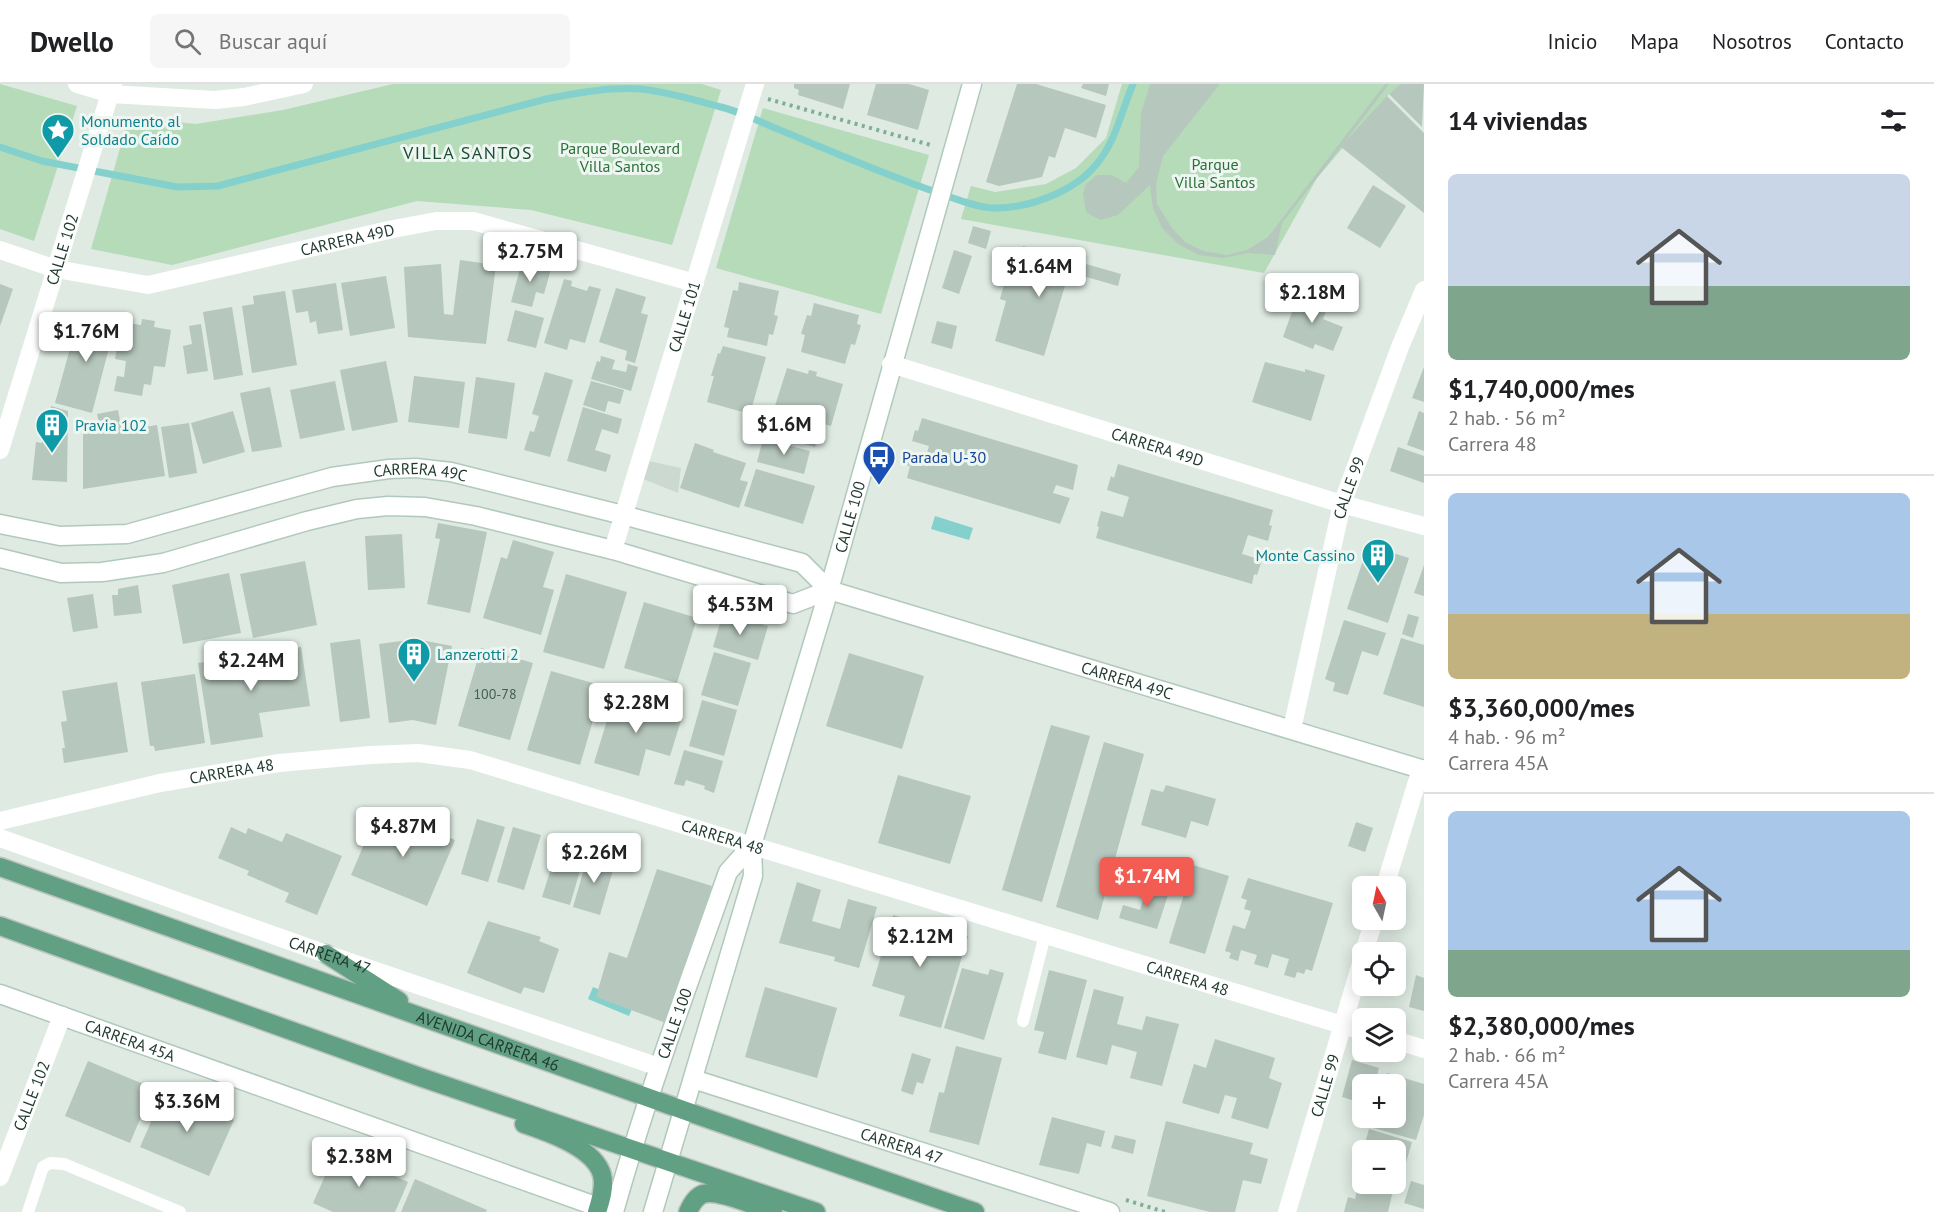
<!DOCTYPE html>
<html lang="es">
<meta charset="utf-8">
<style>
body{margin:0;font-family:"PT Sans",sans-serif;background:#f6f6f6;color:#202124;height:100vh;display:flex;flex-direction:column;font-size:22px;white-space:nowrap}
*{box-sizing:border-box;margin:0}
p{font-size:20px;color:#757577}
.icon{flex:none;width:33px;height:33px;fill:none;stroke:currentColor;stroke-width:2;stroke-linecap:round;stroke-linejoin:round}
.map{position:relative;flex:1;overflow:hidden}
.sheet{display:flex;flex-direction:column;background:#fff;width:510px}
.sheet>*{flex:none}
.needle{width:39px;rotate:351deg}
.tools{position:absolute;left:1352px;top:792px;display:grid;gap:12px}
.tools a{display:grid;place-items:center;width:54px;height:54px;border-radius:9px;background:#fff;box-shadow:0 3px 15px #0003;font-size:30px}
.price{position:absolute;translate:-50% -51px;padding:0 14px;border-radius:6px;background:#fff;color:#222;font-size:20px;line-height:39px;filter:drop-shadow(0 2px 3px #0008)}
.price::after{content:'';position:absolute;left:50%;top:36px;width:18px;height:14px;margin-left:-9px;background:inherit;clip-path:polygon(0 0,100% 0,50% 100%)}
.price.on{background:#f35c53;color:#fff}
ul{padding:0;list-style:none}
li{display:grid;align-content:center;gap:12px;height:318px;padding:0 24px}
li+li{border-top:2px solid #e0e0e0}
li span{display:grid;place-items:center;height:186px;border-radius:9px;color:#555}
li>.icon{margin-inline-start:auto}
span .icon{width:108px;height:108px;fill:#fffc;stroke-width:1}
li b{font-size:26px}
h2{display:flex;justify-content:space-between;align-items:center;height:72px;padding:0 24px;font-size:26px}
header{display:flex;align-items:center;gap:36px;box-sizing:border-box;height:84px;padding:0 30px;background:#fff;border-bottom:2px solid #e0e0e0}
header strong{font-size:28px}
nav{display:flex;gap:33px;margin-inline-start:auto;font-size:21px}
.search{width:420px;height:54px;background:#f6f6f6;display:flex;align-items:center;gap:15px;box-sizing:border-box;padding:0 21px;border-radius:9px;color:#757577;font-size:22px}
main{display:flex;flex:1;min-height:0}
.map>svg:first-child{display:block}
.built{fill:#ccd9d1}
.green{fill:#b6dbb9}
.water{fill:#84d0cd}
.lines{fill:none;stroke-linecap:round;stroke-linejoin:round}
.stream{stroke:#84d0cd;stroke-width:7}
.building{fill:#b6c7bd}
.secondary-casing{stroke:#b1c9bc;stroke-width:21}
.primary-casing{stroke:#bcc4c0;stroke-width:21}
.path{stroke:#7eae96;stroke-width:4;stroke-dasharray:3 4.5;stroke-linecap:butt}
.lane{stroke:#fff;stroke-width:12}
.street{stroke:#fff;stroke-width:18}
.secondary{stroke:#fff;stroke-width:18}
.primary{stroke:#62a084;stroke-width:18}
.labels{text-anchor:middle;stroke-width:6;stroke-linejoin:round;paint-order:stroke}
.number-label{font-size:14px;fill:#455c51}
.culture-label{font-size:16px;fill:#0d838f;stroke:#eef6f1;text-anchor:start}
.park-label{font-size:16px;fill:#2a7037;stroke:#eef6f1}
.street-label{font-size:16px;fill:#1f392d;stroke:#eef6f1}
.transit-label{font-size:16px;fill:#164399;stroke:#eef6f1;text-anchor:start}
.neighbourhood-label{font-size:18px;letter-spacing:1.5px;fill:#1c4b36;stroke:#eef6f1}
</style>
<header>
<strong>Dwello</strong>
<div class="search"><svg class="icon" aria-label="search" viewBox="0 0 24 24"><circle cx="10" cy="10" r="6"/><path d="M15 15l6 6"/></svg>Buscar aquí</div>
<nav><a>Inicio</a><a>Mapa</a><a>Nosotros</a><a>Contacto</a></nav>
</header>
<main>
<div class="map">
<svg width="1424" height="1128" viewBox="0 0 1424 1128">
<rect width="100%" height="100%" fill="#deeae2"/>
<path class="built" d="M649,377l32,7 -3,25 -35,-14z"/>
<path class="green" d="M0,0l77,22 -43,135 -34,-12z
M393,0h309l19,6 -49,155 -141,-35 -114,-9 -245,64 -81,-16 38,-132 67,7 87,-14z
M1122,0h281l-14,10 -72,84 -53,95 -303,-54 10,-33 24,6 51,-8 30,-16 30,-30z
M763,24l166,47 -48,159 -165,-46z"/>
<path class="water" d="M935,432l38,12 -4,12 -38,-11z
M593,903l41,17 -5,12 -41,-17z"/>
<g class="lines">
<path class="stream" d="M0,63l42,14 135,26 41,-1 328,-87c31,-6 63,-12 95,-10 27,3 54,11 80,18 20,5 39,15 59,23 51,21 103,44 156,62 18,6 38,15 57,16 34,1 80,-16 102,-42 21,-24 26,-54 38,-82"/>
</g>
<path class="building" d="M794,0h56l-7,25 -45,-14 1,-5 -5,-2z
M876,0h33l20,6 -11,40 -51,-15z
M1017,0h19l70,21 -10,33 -31,-10 -10,30 -6,-2 -7,21 -43,9 -13,-4z
M1083,0h26l-3,12 -25,-8z
M1150,0h70l-57,72 -7,28 1,20 15,24 13,14 18,9 24,4 20,-5 21,-13 117,-153h4l-45,59 43,-47 37,37v80l-83,-66 -59,76 -7,32 -28,-2 -23,5 -25,-3 -21,-11 -16,-16 -9,-20 -3,-23 -32,30 -18,5 -14,-8 -3,-18 3,-10 11,-9h15l14,8 13,-16 2,-53z
M1401,0h23l-2,43 -33,-33z
M1373,101l33,21 -26,42 -33,-20z
M973,142l18,5 -5,18 -18,-6z
M1023,162l98,28 -3,12 -49,-14 -25,84 -49,-15 11,-40 -6,-2 5,-18 7,1z
M954,166l18,6 -13,38 -17,-6z
M460,176l36,5 -10,79 -78,-7 -4,-70 37,-3 3,50 9,1z
M522,177l29,8 -7,25 -8,-2 -4,15 -21,-5z
M386,192l9,52 -45,8 -9,-53z
M564,195l8,2 -1,5 16,5 2,-5 12,3 -16,54 -15,-4 -3,11 -23,-7z
M739,198l40,9 -5,24 4,1 -5,19 -4,-1 -2,12 -40,-9 2,-9 -5,-1 9,-37 5,1z
M336,199l7,47 -25,4 -2,-13 -6,2 -2,-12 -12,2 -4,-23z
M0,200l13,5 -13,37z
M616,204l30,9 -5,16 7,2 -13,48 -10,-3 2,-9 -28,-9z
M285,207l12,74 -45,8 -10,-67 12,-2 -1,-8z
M1299,208l30,11 -6,16 20,8 -10,24 -18,-7 -2,5 -30,-12z
M814,219l45,12 -2,9 4,1 -6,20 -4,-1 -6,20 -44,-12 4,-17 -4,-1 6,-19 4,1z
M232,223l11,68 -29,5 -11,-68z
M515,226l29,8 -8,30 -29,-7z
M80,228l28,6 -1,5 8,2 -23,88 -37,-10z
M142,235l13,2 -1,6 17,3 -6,37 -11,-1 -3,19 -7,-1 -2,12 -28,-5 3,-15 7,1 2,-16 -11,-2 6,-37 20,3z
M937,237l20,5 -5,23 -21,-6z
M201,240l7,47 -21,3 -4,-28 9,-2 -3,-18z
M723,262l43,11 -16,57 -43,-12 7,-26h-3l7,-23 2,1z
M601,272l14,4 -3,9 14,3 2,-8 10,3 -7,24 -40,-12 6,-18 3,1z
M386,277l12,61 -46,9 -12,-61z
M1265,278l40,10v-3l20,6 -14,46 -59,-19z
M1424,283v35l-12,-4z
M787,284l21,6 1,-4 8,2 -1,4 27,8 -12,42 -57,-17z
M545,288l28,8 -23,77 -26,-7 6,-19 4,1 5,-16 -7,-2z
M414,292l51,6 -6,46 -51,-6z
M476,293l39,6 -8,56 -39,-6z
M335,297l10,49 -45,9 -10,-49z
M591,297l33,9 -4,14 -12,-3 -3,11 -22,-7z
M270,303l12,60 -30,5 -12,-59z
M51,322l17,5 -1,71 -35,-2 4,-38 6,1v-4h7z
M583,323l39,12 -4,15 -16,-5 -7,21 16,5 -5,17 -39,-11z
M118,326l4,21 35,-6 8,51 -82,13v-59l17,-4 -3,-12z
M233,327l12,41 -42,12 -12,-41z
M1419,327l5,2v38l-17,-6z
M769,328l52,14 -6,21 -51,-14z
M922,334l156,47 -5,25 -17,-5 -3,8 17,5 -10,26 -153,-46 3,-12 -4,-1 4,-12 16,4 3,-11 -17,-5 3,-11 3,1z
M189,339l8,50 -28,5 -8,-51z
M763,355l47,12 -6,23 -47,-12z
M695,359l19,7 -1,2 33,11 -6,17 8,2 -9,26 -59,-20z
M1398,363l26,9v27l-34,-12z
M1118,380l155,46 -4,15 3,1 -4,15 -20,-6 -6,19 20,6 -5,15 -3,-1 -2,10 -156,-46 3,-11 -2,-1 4,-15 22,6 6,-20 -22,-7 4,-14 3,2z
M756,385l59,17 -12,38 -59,-18z
M438,439l49,9 -17,81 -43,-9 13,-65 -5,-1z
M402,450l3,54 -37,2 -3,-54z
M513,456l41,12 -11,35 11,3 -13,45 -58,-17 18,-61 6,2z
M1368,461l41,13 -21,65 -41,-14z
M305,477l12,64 -64,13 -13,-64z
M1424,481v31l-10,-3z
M229,489l12,60 -58,11 -11,-59z
M566,490l61,18 -23,77 -61,-17z
M138,501l4,28 -28,3 -2,-21h6v-6z
M93,510l5,34 -25,4 -6,-34z
M644,518l53,16 -20,65 -53,-15z
M723,529l45,13 -10,34 -45,-13z
M1408,530l11,3 -6,21 -11,-4z
M1344,536l42,13 -8,23 -16,-5 -14,44 -15,-4 2,-8 -10,-4z
M1401,554l23,7v62l-41,-13z
M360,555l10,79 -30,4 -10,-79z
M416,555l36,7 -16,79 -23,-5 -24,3 -10,-79z
M301,563l9,59 -51,7 4,24 -52,8 -13,-82z
M481,564l52,15 -23,77 -52,-14z
M714,568l37,11 -13,43 -37,-11z
M849,569l75,23 -22,73 -76,-23z
M551,587l52,15 -23,79 -53,-15z
M195,590l10,69 -50,8 -1,-5h-4l-9,-64z
M117,598l11,70 -64,11 -2,-15h3l-4,-26 6,-1 -5,-30z
M615,610l68,20 -13,42 -24,-7 -7,27 -45,-13z
M702,616l35,10 -13,46 -35,-10z
M1051,641l39,11 -48,166 -40,-12z
M1104,658l40,12 -46,166 -42,-13z
M684,666l39,11 -9,32 -10,-4 1,-3 -19,-6 -2,6 -10,-2z
M898,691l73,21 -21,68 -72,-21z
M1166,701l50,14 -8,27 -17,-5 -5,17 -45,-13 10,-36 12,3z
M379,725l76,31 -28,66 -76,-31z
M477,735l28,8 -17,55 -27,-8z
M1356,738l17,6 -8,24 -17,-6z
M231,743l15,7 2,-6 34,14 4,-9 56,23 -25,59 -32,-13 4,-9 -42,-18 2,-4 -31,-13z
M513,743l28,8 -17,55 -27,-8z
M559,759l27,7 -16,55 -28,-8z
M589,768l27,8 -16,55 -27,-8z
M1193,781l36,11 -24,78 -36,-11z
M657,785l55,17 -46,137 -70,-26 13,-45 18,6z
M1248,794l85,25 -21,68 -6,-2 -2,5 -7,-2 -2,6 -11,-3 5,-16 -17,-5 -4,14 -14,-4 3,-9 -16,-5 -3,11 -9,-3 2,-5 -6,-2 8,-26 12,4 6,-18 -7,-2 3,-9 -6,-2z
M797,798l24,8 -9,31 28,8 8,-30 29,8 -18,61 -25,-7 1,-4 -56,-14z
M1144,799l13,4 -1,4 12,4 -11,34 -38,-11 4,-13 17,5 4,-13 -4,-1z
M893,831l75,21 -27,92 -42,-12 6,-20 -33,-10z
M488,837l53,16 -2,4 20,8 -15,44 -20,-6 -3,7 -54,-21z
M962,884l26,7 2,-6 14,4 -20,67 -40,-12z
M1049,886l38,10 -21,80 -28,-7 6,-21 -10,-2z
M1416,891l8,3v33l-15,-4z
M765,903l72,21 -20,70 -72,-21z
M1094,905l30,8 -7,27 25,6 4,-14 33,8 -17,62 -32,-8 7,-26 -25,-7 -5,20 -31,-8z
M1215,955l60,19 -6,20 13,5 -14,46 -37,-11 6,-20 -12,-3 -6,19 -37,-11 12,-39 12,4z
M956,962l46,12 -23,87 -50,-13 10,-40 5,1z
M912,969l19,6 -8,25 -6,-2 -4,13 -12,-4z
M1352,976l27,8 -4,16h-13v19l-20,-6z
M88,977l65,27 -23,55 -65,-27z
M1387,989l37,11v31l-8,25 -46,-13 3,-9h22v-34h-12z
M165,1006l69,30 -25,56 -69,-29z
M1052,1033l53,14 -4,16 -14,-4 -8,31 -40,-9z
M1166,1037l87,22 -3,11 18,5 -7,25 -18,-4 -8,32h-25l-63,-16z
M1369,1045l43,13 -9,31 -8,-3v-20h-32z
M1115,1051l21,5 -3,14 -22,-6z
M336,1067l72,31 -13,30h-62l-20,-9z
M1361,1090l1,10h24l8,2 -6,26h-44l4,-15 7,2z
M415,1095l72,31 -1,2h-85z
M1411,1097l13,4v24l-20,-6z"/>
<g class="lines">
<g class="secondary-casing">
<g id="secondary">
<path id="s10" d="M0,440l60,12 67,-2 205,-57 57,-8 27,-1 35,4 172,43 179,48 27,27 595,180"/>
<path d="M0,474l61,15 41,-1 61,-9 144,-42 50,-12 31,-3 37,1 51,9 137,34 180,54 36,-14"/>
<path id="s11" d="M0,910l598,213"/>
<path id="s12" d="M693,995l417,133"/>
<path id="s13" d="M614,1128c32,-115 74,-227 114,-340l24,-27"/>
<path id="s14" d="M653,1128l100,-336 -1,-31 77,-255 143,-506"/>
</g>
</g>
<g class="primary-casing">
<g id="primary">
<path id="s15" d="M0,783l700,249 275,96"/>
<path d="M0,842l420,151 396,135"/>
<path d="M326,870l73,47"/>
<path d="M524,1040c24,8 71,24 78,51 3,12 -1,25 -5,37"/>
<path d="M688,1128c3,-7 7,-15 15,-18 15,-5 54,13 70,18"/>
</g>
</g>
<path class="path" d="M768,15l166,47
M1126,1116l39,12"/>
<path class="lane" d="M1023,937l22,-86
M28,1128l15,-45 7,-4 14,1 116,48"/>
<g class="street">
<path d="M77,0l33,10 105,6 29,-3 60,-13"/>
<path id="s1" d="M0,166l56,19 92,16 245,-56 43,-8h37l222,62"/>
<path id="s2" d="M891,280l451,140 82,22"/>
<path id="s3" d="M0,366l113,-366"/>
<path id="s4" d="M613,466l142,-466"/>
<path id="s5" d="M1292,645l50,-225 58,-157 24,-57"/>
<path id="s6" d="M0,737l160,-38 119,-20 91,-8 48,-2 52,7 892,271"/>
<path id="s7" d="M0,754l326,116 333,113"/>
<path d="M1385,802l36,-117"/>
<path d="M1364,868l10,-32"/>
<path d="M1395,956l29,9"/>
<path id="s8" d="M0,1093l62,-161"/>
<path id="s9" d="M1287,1128l75,-252"/>
</g>
<use href="#secondary" class="secondary"/>
<use href="#primary" class="primary"/>
</g>
<defs>
<g id="sight-pin" transform="scale(1.725)"><path d="M0 17L-7.5 6A9.5 9.5 0 1 1 7.5 6Z" fill="#0f9aa8" stroke="#eef6f1"/><path d="M0-6L1.8-2.2L6-1.7L2.9 1.2L3.7 5.4L0 3.3L-3.7 5.4L-2.9 1.2L-6-1.7L-1.8-2.2Z" fill="#fff"/></g>
<g id="building-pin" transform="scale(1.725)"><path d="M0 17L-7.5 6A9.5 9.5 0 1 1 7.5 6Z" fill="#0f9aa8" stroke="#eef6f1"/><path d="M-4-6H4V6H1V3H-1V6H-4ZM-2.5-4.3h1.7v1.8h-1.7ZM.8-4.3h1.7v1.8H.8ZM-2.5-1h1.7V.8h-1.7ZM.8-1h1.7V.8H.8Z" fill="#fff"/></g>
<g id="bus-pin" transform="scale(1.725)"><path d="M0 17L-7.5 6A9.5 9.5 0 1 1 7.5 6Z" fill="#1a4fb4" stroke="#eef6f1"/><path d="M-5-6H5V4H4V6H2V4H-2V6H-4V4H-5ZM-3.5-4V0h7V-4ZM-3.5 1.2v1.5H-2V1.2ZM2 1.2v1.5H3.5V1.2Z" fill="#fff"/></g>
</defs>
<g fill-rule="evenodd">
<use href="#sight-pin" x="58" y="46"/>
<use href="#building-pin" x="52" y="341"/>
<use href="#bus-pin" x="879" y="373"/>
<use href="#building-pin" x="1378" y="471"/>
<use href="#building-pin" x="414" y="570"/>
</g>
<g class="labels">
<g class="number-label">
<text x="495" y="615">100-78</text>
</g>
<g class="culture-label">
<text x="81" y="43">Monumento al<tspan x="81" dy="18">Soldado Caído</tspan></text>
<text x="75" y="347">Pravia 102</text>
<text x="1355" y="477" text-anchor="end">Monte Cassino</text>
<text x="437" y="576">Lanzerotti 2</text>
</g>
<g class="park-label">
<text x="620" y="70">Parque Boulevard<tspan x="620" dy="18">Villa Santos</tspan></text>
<text x="1215" y="86">Parque<tspan x="1215" dy="18">Villa Santos</tspan></text>
</g>
<g class="street-label">
<text dy="6" stroke="none"><textPath href="#s1" startOffset="357">CARRERA 49D</textPath></text>
<text dy="6" stroke="none"><textPath href="#s3" startOffset="210">CALLE 102</textPath></text>
<text dy="6" stroke="none"><textPath href="#s4" startOffset="244">CALLE 101</textPath></text>
<text dy="6" stroke="none"><textPath href="#s2" startOffset="279">CARRERA 49D</textPath></text>
<text dy="6" stroke="none"><textPath href="#s10" startOffset="430">CARRERA 49C</textPath></text>
<text dy="6" stroke="none"><textPath href="#s5" startOffset="248">CALLE 99</textPath></text>
<text dy="6" stroke="none"><textPath href="#s14" startOffset="724">CALLE 100</textPath></text>
<text dy="6" stroke="none"><textPath href="#s10" startOffset="1173">CARRERA 49C</textPath></text>
<text dy="6" stroke="none"><textPath href="#s6" startOffset="237">CARRERA 48</textPath></text>
<text dy="6" stroke="none"><textPath href="#s6" startOffset="741">CARRERA 48</textPath></text>
<text dy="6" stroke="none"><textPath href="#s7" startOffset="350">CARRERA 47</textPath></text>
<text dy="6" stroke="none"><textPath href="#s6" startOffset="1227">CARRERA 48</textPath></text>
<text dy="6" stroke="none"><textPath href="#s13" startOffset="198">CALLE 100</textPath></text>
<text dy="6" stroke="none"><textPath href="#s11" startOffset="138">CARRERA 45A</textPath></text>
<text dy="6" stroke="none"><textPath href="#s15" startOffset="518">AVENIDA CARRERA 46</textPath></text>
<text dy="6" stroke="none"><textPath href="#s9" startOffset="132">CALLE 99</textPath></text>
<text dy="6" stroke="none"><textPath href="#s8" startOffset="87">CALLE 102</textPath></text>
<text dy="6" stroke="none"><textPath href="#s12" startOffset="219">CARRERA 47</textPath></text>
</g>
<g class="transit-label">
<text x="902" y="379">Parada U-30</text>
</g>
<g class="neighbourhood-label">
<text x="468" y="75">VILLA SANTOS</text>
</g>
</g>
</svg>
<div class="tools">
<a><svg class="needle" viewBox="-14 -14 28 28"><path d="M0-13l5 13h-10z" fill="#e53935"/><path d="M0 13l5-13h-10z" fill="#757577"/></svg></a>
<a><svg class="icon" aria-label="locate" viewBox="0 0 24 24"><circle cx="12" cy="12" r="6"/><path d="M12 2v4M12 18v4M2 12h4M18 12h4"/></svg></a>
<a><svg class="icon" aria-label="layers" viewBox="0 0 24 24"><path d="M12 4l9 5-9 5-9-5zM3 14l9 5 9-5"/></svg></a>
<a>+</a>
<a>−</a>
</div>
<b class="price" style="left:530px;top:199px">$2.75M</b>
<b class="price" style="left:1039px;top:214px">$1.64M</b>
<b class="price" style="left:1312px;top:240px">$2.18M</b>
<b class="price" style="left:86px;top:279px">$1.76M</b>
<b class="price" style="left:784px;top:372px">$1.6M</b>
<b class="price" style="left:740px;top:552px">$4.53M</b>
<b class="price" style="left:251px;top:608px">$2.24M</b>
<b class="price" style="left:636px;top:650px">$2.28M</b>
<b class="price" style="left:403px;top:774px">$4.87M</b>
<b class="price" style="left:594px;top:800px">$2.26M</b>
<b class="price on" style="left:1147px;top:824px">$1.74M</b>
<b class="price" style="left:920px;top:884px">$2.12M</b>
<b class="price" style="left:187px;top:1049px">$3.36M</b>
<b class="price" style="left:359px;top:1104px">$2.38M</b>
</div>
<section class="sheet">
<h2>14 viviendas<svg class="icon" aria-label="filters" viewBox="0 0 24 24"><path d="M4 7h16M4 17h16"/><circle cx="9" cy="7" r="2"/><circle cx="15" cy="17" r="2"/></svg></h2>
<ul>
<li><span style="background:linear-gradient(#c9d6e8 60%,#7fa58c 0)"><svg class="icon" aria-label="home" viewBox="0 0 24 24"><path d="M3 11l9-7 9 7M6 9v11h12V9"/></svg></span><div><b>$1,740,000/mes</b><p>2 hab. · 56 m²</p><p>Carrera 48</p></div></li>
<li><span style="background:linear-gradient(#a9c7e8 65%,#c2b280 0)"><svg class="icon" aria-label="home" viewBox="0 0 24 24"><path d="M3 11l9-7 9 7M6 9v11h12V9"/></svg></span><div><b>$3,360,000/mes</b><p>4 hab. · 96 m²</p><p>Carrera 45A</p></div></li>
<li><span style="background:linear-gradient(#a9c7e8 75%,#7fa58c 0)"><svg class="icon" aria-label="home" viewBox="0 0 24 24"><path d="M3 11l9-7 9 7M6 9v11h12V9"/></svg></span><div><b>$2,380,000/mes</b><p>2 hab. · 66 m²</p><p>Carrera 45A</p></div></li>
</ul>
</section>
</main>
